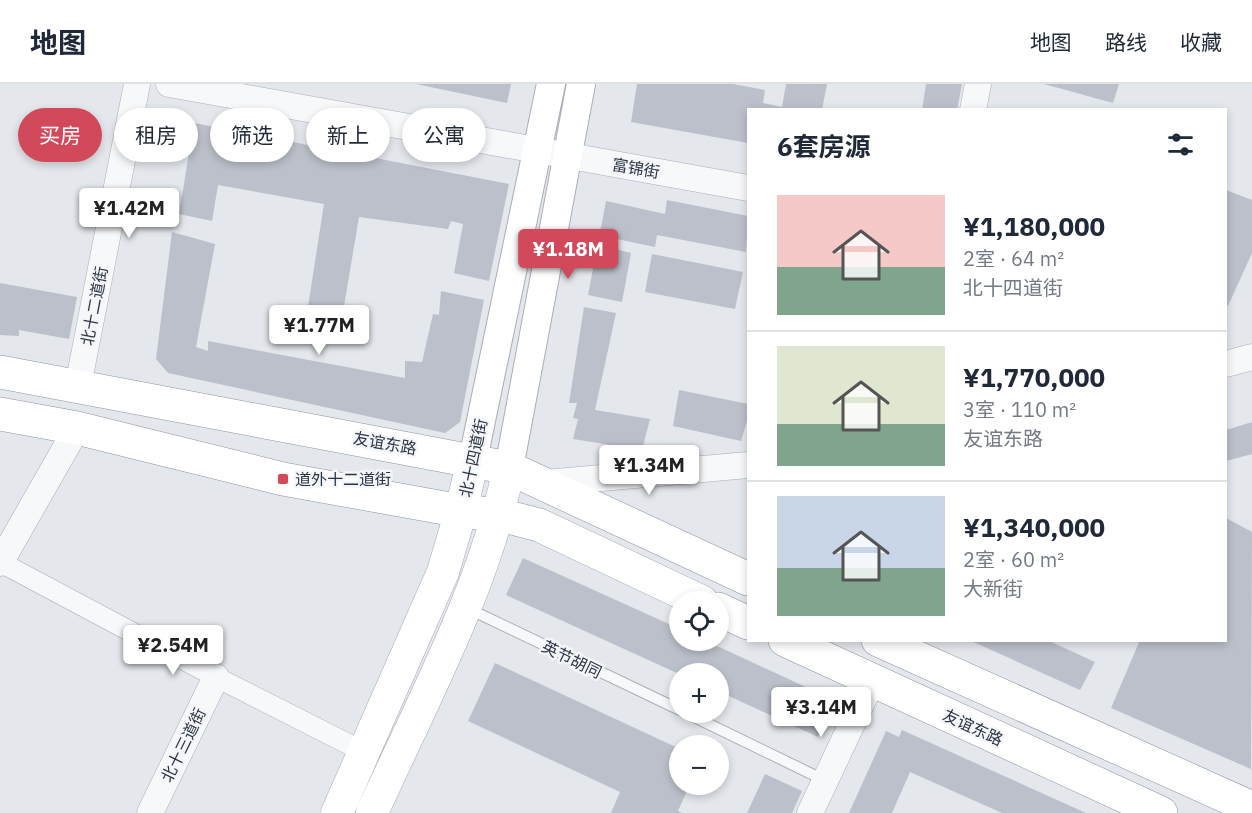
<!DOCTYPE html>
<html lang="zh">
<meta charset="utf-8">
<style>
body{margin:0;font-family:"IBM Plex Sans","Noto Sans SC",sans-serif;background:#f2f2f3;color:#1f2937;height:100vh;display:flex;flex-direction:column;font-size:22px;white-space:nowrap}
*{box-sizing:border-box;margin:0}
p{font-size:20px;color:#747a83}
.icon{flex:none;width:33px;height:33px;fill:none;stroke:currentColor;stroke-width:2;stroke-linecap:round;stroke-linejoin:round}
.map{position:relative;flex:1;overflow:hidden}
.side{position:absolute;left:747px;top:24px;width:480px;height:534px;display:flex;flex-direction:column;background:#fff;border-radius:0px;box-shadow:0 3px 9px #0003}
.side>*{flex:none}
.guide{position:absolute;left:18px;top:24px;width:570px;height:54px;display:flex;gap:12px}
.fabs{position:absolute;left:669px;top:507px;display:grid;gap:12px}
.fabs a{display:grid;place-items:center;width:60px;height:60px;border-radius:50%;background:#fff;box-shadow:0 3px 9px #0003;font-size:30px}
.price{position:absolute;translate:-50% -51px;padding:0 14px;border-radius:6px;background:#fff;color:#222;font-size:20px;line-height:39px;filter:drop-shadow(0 2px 3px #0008)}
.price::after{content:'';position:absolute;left:50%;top:36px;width:18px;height:14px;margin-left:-9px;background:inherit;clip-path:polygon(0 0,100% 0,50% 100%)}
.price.active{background:#d1495b;color:#fff}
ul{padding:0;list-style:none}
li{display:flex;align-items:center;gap:18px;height:150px;padding:0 30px}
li+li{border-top:2px solid #e0e1e3}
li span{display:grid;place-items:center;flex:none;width:168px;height:120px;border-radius:0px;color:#555}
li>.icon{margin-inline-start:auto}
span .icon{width:72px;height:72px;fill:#fffc;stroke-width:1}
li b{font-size:26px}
h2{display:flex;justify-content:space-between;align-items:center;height:72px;padding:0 30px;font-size:26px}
.chip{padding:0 21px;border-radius:27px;background:#fff;box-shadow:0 3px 9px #0003;font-size:21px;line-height:54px}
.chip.active{background:#d1495b;color:#fff}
header{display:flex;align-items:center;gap:36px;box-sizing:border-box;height:84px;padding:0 30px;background:#fff;border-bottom:2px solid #e0e1e3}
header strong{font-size:28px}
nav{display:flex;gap:33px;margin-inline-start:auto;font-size:21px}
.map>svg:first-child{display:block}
.building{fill:#bbc0ca}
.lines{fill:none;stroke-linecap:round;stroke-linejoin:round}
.service-casing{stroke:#a9aeb7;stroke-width:12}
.minor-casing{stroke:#a9aeb7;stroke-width:21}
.tertiary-casing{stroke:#a9aeb7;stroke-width:27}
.secondary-casing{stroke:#a9aeb7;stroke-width:30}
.primary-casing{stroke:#a3abb8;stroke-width:33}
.trunk-casing{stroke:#8b94a3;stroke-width:34}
.service{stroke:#f7f8fa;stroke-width:10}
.minor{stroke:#f7f8fa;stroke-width:20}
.tertiary{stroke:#f7f8fa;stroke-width:26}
.secondary{stroke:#fff;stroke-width:28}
.primary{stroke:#fff;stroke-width:32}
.trunk{stroke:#fff;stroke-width:33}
.poi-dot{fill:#d1495b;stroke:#f4f6f9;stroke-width:2}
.labels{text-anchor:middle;stroke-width:5;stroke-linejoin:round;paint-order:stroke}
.street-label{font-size:16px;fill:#2b3445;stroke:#f4f6f9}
.poi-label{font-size:16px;fill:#2b3445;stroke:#f4f6f9;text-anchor:start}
</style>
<header>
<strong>地图</strong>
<nav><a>地图</a><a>路线</a><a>收藏</a></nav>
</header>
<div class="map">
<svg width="1252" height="729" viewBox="0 0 1252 729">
<rect width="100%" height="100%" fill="#e4e7ec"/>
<path class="building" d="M416,0h95l-4,19z
M637,0h96l32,6 -2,13 19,4 4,-23h41l-5,26h-74v33l-117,-21z
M926,0h36l-5,26h-35z
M1044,0h75l-6,19z
M194,39l315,61 -20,97 -35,-8 9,-49 -12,-3 -3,8 -89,-12 -17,101 -35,-5 17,-109 -106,-19 -6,36 -33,-7z
M1226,106l26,10v53l-24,53 -2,-1z
M667,116l81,16 -2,36 -89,-17 -2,12 -38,-8 -2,10 16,4 -9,49 -34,-7 18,-94 59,13z
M172,148l43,12 -19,103 12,4v-10l197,37v-17l17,1 11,-48 6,1 2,-24 43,9 -24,122 -15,11 -277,-60 -12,-14z
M652,170l91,18 -8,37 -90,-17z
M0,199l77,14 -8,42 -50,-9v6l-19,-1z
M584,223l32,6 -21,97 55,9 -8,31 -69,-11 5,-20 -5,-1 4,-15h-8z
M679,306l69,14v14l-7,23 -68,-15z
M1252,338v32l-26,7v-31z
M1226,434l26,14 -1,237 -140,-61 29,-68h86z
M523,474l157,71v11h24l130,60 -16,37 -100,-46v-17h-39l-173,-79z
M969,556h78l48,22 -15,28z
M495,579l185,86v35h10l-12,27 4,2h-71l9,-21 -152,-71z
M902,646l184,83h-84l-92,-41 -18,41h-43l37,-82 13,6z
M765,690l37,17 -10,22h-45z"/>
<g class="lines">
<g class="service-casing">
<path id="service" d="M469,525l211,101
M684,628l140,68"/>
</g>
<g class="minor-casing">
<path id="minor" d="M0,478l216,115 148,75"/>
</g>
<g class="tertiary-casing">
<path id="tertiary" d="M169,0l579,104
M973,26l5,-26
M1226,280l26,-7
M78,302l59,-302
M545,399l203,-18
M0,479l77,-135
M150,729l66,-136
M810,729l62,-132"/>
</g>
<g class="secondary-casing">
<path id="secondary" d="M473,375l78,-375
M509,384l72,-384"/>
</g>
<g class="primary-casing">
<path id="primary" d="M337,729l106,-241 18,-61 12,-52
M372,729c50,-111 113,-226 137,-345"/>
</g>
<g class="trunk-casing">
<path id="trunk" d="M0,288l509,96 239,111
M0,330l77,14 206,51 178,32 39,4 39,10 163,77
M718,525l30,14
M785,556l376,173
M878,556l374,168"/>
</g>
<use href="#service" class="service"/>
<use href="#minor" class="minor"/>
<use href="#tertiary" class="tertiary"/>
<use href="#secondary" class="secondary"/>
<use href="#primary" class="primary"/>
<use href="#trunk" class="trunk"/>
</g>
<rect class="poi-dot" x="277" y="389" width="12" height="12" rx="3"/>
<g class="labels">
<g class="street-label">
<text transform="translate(636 84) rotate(10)" y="6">富锦街</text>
<text transform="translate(94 222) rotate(-79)" y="6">北十二道街</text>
<text transform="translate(385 359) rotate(10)" y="6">友谊东路</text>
<text transform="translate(473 374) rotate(-78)" y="6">北十四道街</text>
<text transform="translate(572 575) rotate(26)" y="6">英节胡同</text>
<text transform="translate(973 643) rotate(25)" y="6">友谊东路</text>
<text transform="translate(183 661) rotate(-64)" y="6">北十三道街</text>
</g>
<g class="poi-label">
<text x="295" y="401">道外十二道街</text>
</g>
</g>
</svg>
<div class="fabs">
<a><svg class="icon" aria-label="locate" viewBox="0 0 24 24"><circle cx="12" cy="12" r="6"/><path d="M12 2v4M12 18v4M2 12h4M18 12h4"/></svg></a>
<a>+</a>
<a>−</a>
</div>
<b class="price" style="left:129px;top:155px">¥1.42M</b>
<b class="price active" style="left:568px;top:196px">¥1.18M</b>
<b class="price" style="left:319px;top:272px">¥1.77M</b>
<b class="price" style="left:649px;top:412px">¥1.34M</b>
<b class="price" style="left:173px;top:592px">¥2.54M</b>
<b class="price" style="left:821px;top:654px">¥3.14M</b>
<div class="guide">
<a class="chip active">买房</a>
<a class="chip">租房</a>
<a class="chip">筛选</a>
<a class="chip">新上</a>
<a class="chip">公寓</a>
</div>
<section class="side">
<h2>6套房源<svg class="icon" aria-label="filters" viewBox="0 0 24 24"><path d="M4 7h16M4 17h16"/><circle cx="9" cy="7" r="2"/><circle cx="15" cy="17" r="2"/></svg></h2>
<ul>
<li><span style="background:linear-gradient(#f6c9c9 60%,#7fa58c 0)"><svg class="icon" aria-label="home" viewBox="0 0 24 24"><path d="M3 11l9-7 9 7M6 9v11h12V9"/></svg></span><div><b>¥1,180,000</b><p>2室 · 64 m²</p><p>北十四道街</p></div></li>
<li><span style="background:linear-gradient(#dfe7d0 65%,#7fa58c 0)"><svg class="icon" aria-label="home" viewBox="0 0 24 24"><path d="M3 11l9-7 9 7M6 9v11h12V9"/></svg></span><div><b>¥1,770,000</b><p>3室 · 110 m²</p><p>友谊东路</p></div></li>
<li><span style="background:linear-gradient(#c9d6e8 60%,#7fa58c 0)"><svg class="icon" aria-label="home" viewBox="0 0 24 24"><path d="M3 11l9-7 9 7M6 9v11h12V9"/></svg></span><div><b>¥1,340,000</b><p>2室 · 60 m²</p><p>大新街</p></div></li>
</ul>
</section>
</div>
